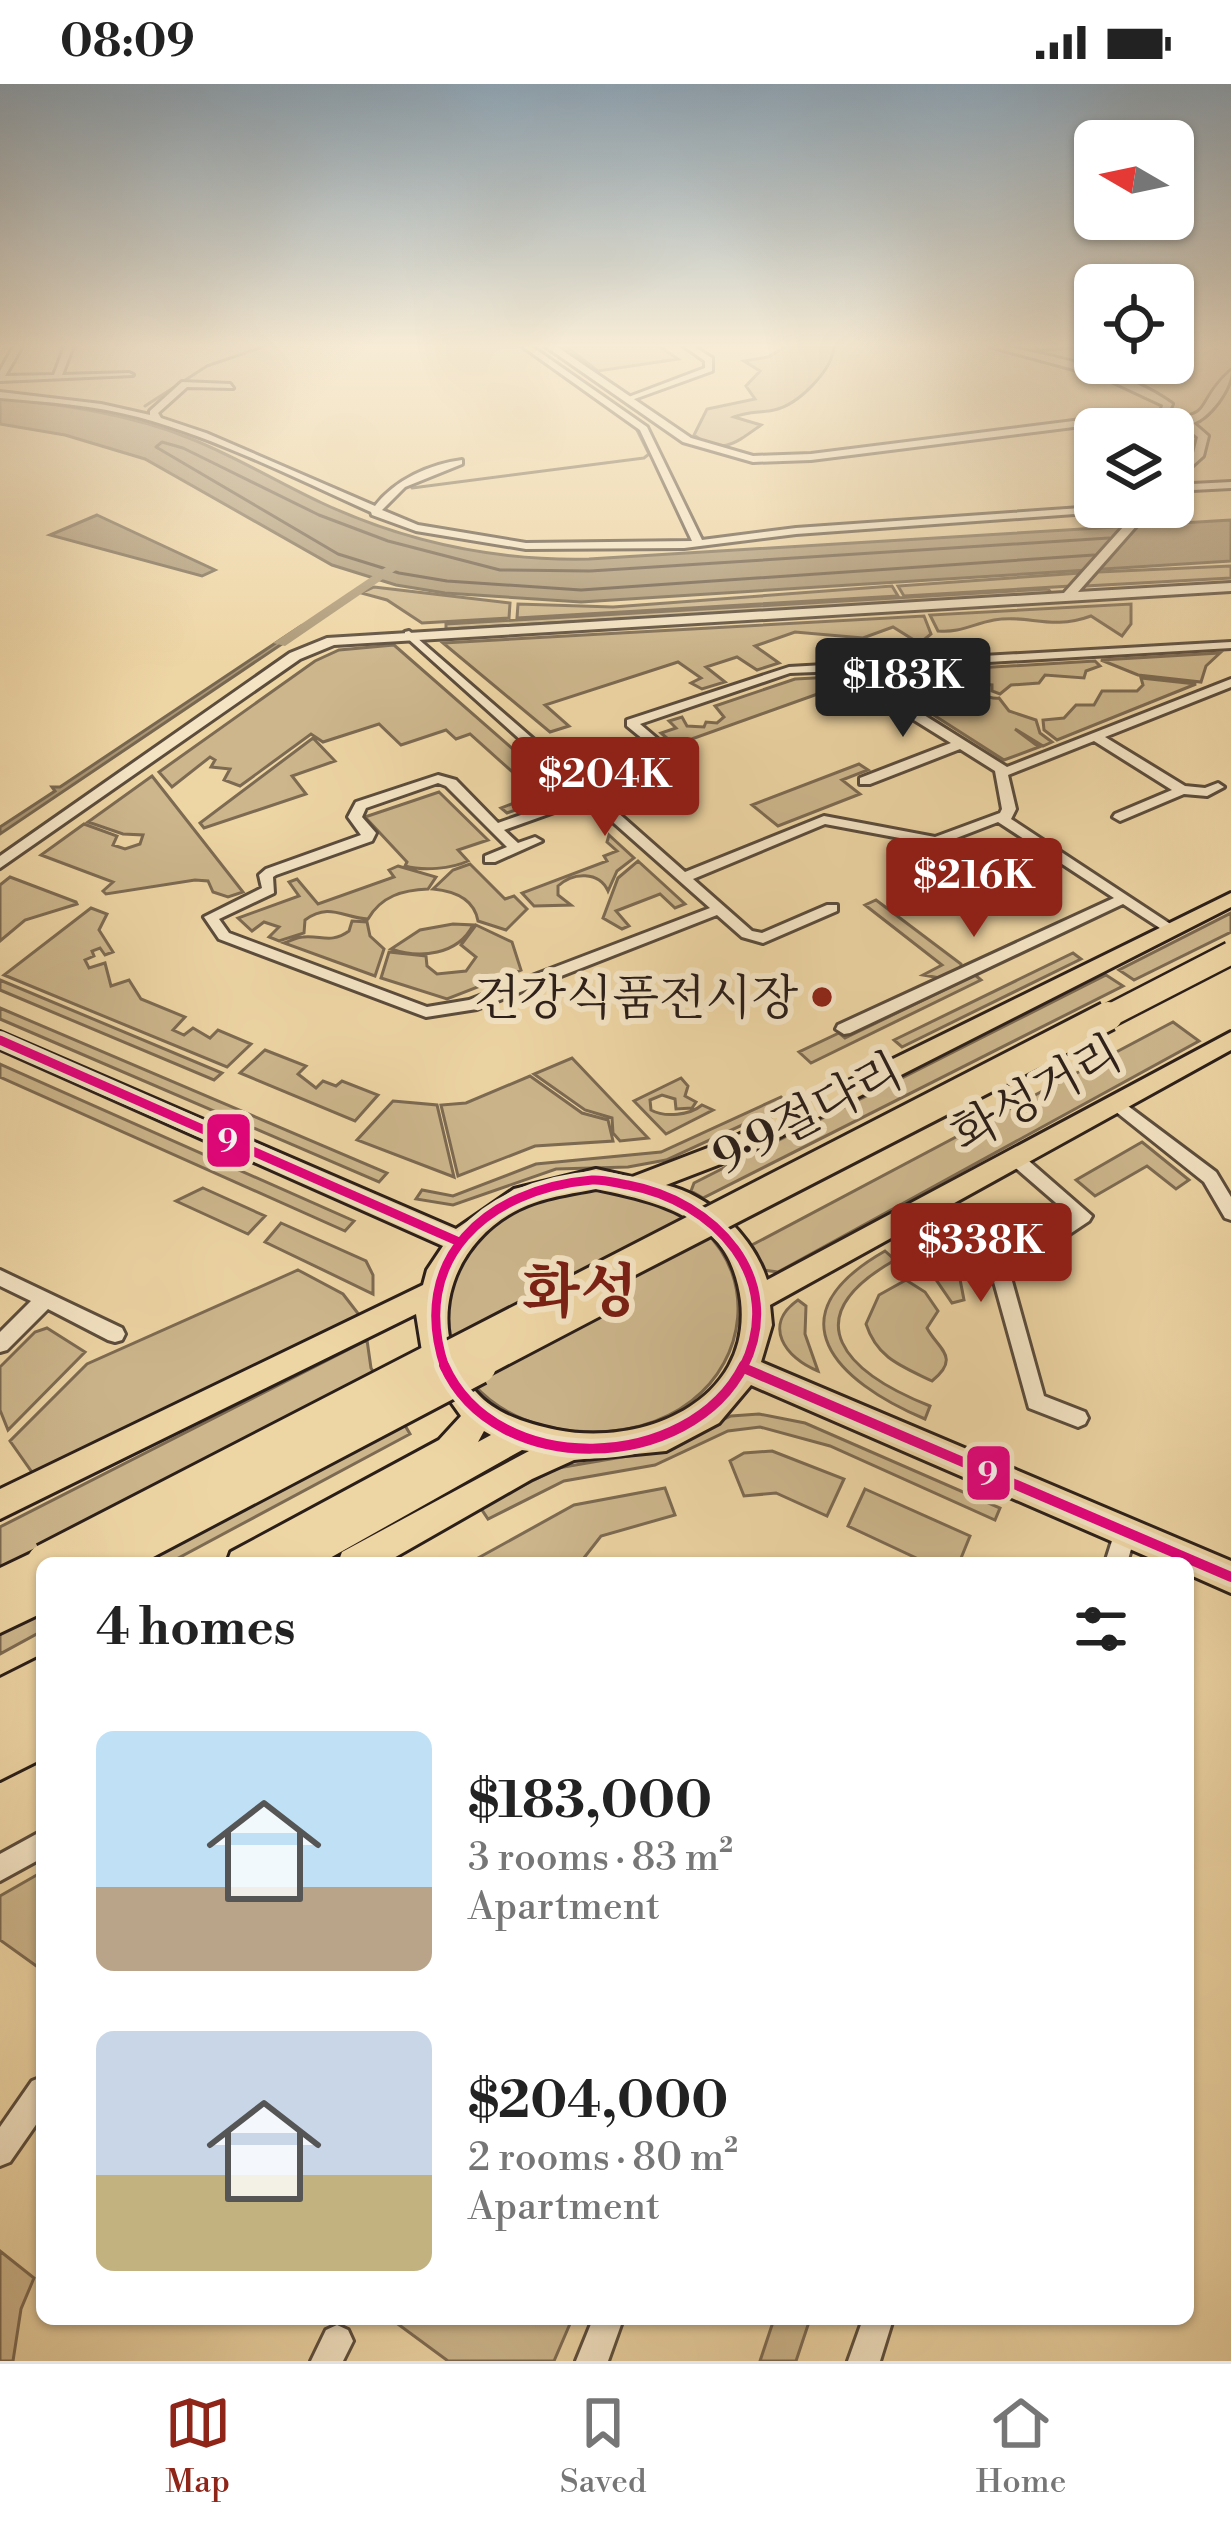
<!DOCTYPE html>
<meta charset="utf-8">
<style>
body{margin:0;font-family:"Libre Bodoni","Noto Serif KR",serif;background:#f6f6f6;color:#222;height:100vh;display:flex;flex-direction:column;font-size:45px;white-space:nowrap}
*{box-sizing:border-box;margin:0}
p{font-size:39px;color:#767676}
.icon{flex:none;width:66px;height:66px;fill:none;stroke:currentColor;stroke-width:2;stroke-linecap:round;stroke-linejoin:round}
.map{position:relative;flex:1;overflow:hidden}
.panel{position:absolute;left:36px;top:1473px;width:1158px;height:768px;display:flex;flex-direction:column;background:#fff;border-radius:18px;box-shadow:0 3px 9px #0004}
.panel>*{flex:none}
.needle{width:78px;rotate:279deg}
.controls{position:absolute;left:1074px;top:36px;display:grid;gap:24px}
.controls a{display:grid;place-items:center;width:120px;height:120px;border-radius:18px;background:#fff;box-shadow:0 3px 9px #0004;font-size:60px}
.price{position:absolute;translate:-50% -102px;padding:0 27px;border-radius:12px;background:#8f2418;color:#fff;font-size:39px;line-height:78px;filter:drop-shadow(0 3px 6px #0008)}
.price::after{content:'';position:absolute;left:50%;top:72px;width:36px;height:27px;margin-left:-18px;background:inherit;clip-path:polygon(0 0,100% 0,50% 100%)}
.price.on{background:#222;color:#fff}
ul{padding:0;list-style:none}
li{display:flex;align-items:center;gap:36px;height:300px;padding:0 60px}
li span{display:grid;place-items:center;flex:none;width:336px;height:240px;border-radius:18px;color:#555}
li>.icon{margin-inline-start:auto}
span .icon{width:144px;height:144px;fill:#fffc;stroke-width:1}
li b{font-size:51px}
h2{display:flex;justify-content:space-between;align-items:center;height:144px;padding:0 60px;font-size:51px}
.status{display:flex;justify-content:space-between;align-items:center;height:84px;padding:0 60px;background:#fff;direction:ltr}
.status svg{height:33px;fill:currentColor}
.tab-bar{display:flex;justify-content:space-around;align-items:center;height:168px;border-top:3px solid #e0e0e0;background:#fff;font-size:33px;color:#767676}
.tab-bar a{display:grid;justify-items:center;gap:6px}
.tab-bar .on{color:#8f2418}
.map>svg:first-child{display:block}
.green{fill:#cdb68c;stroke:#7c6a52;stroke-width:3}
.water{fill:#ab9775;stroke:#776750;stroke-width:3}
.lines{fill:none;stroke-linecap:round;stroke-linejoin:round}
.shore{stroke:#6a5a47;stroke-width:3}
.stream{stroke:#776750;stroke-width:3}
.canal{fill:#ab9775;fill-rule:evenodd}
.minor-casing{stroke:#5b4c3c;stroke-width:6}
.tertiary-casing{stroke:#5b4c3c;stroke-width:6}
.primary-casing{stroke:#2a1e19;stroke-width:6}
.trunk-casing{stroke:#2a1e19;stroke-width:6}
.minor{fill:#f4e4c4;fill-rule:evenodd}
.tertiary{fill:#f4e4c4;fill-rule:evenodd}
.primary{fill:#eed5a4;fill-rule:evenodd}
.trunk{fill:#eed5a4;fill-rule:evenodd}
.trunk-bridge-far2-casing{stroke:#2a1e19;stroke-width:27;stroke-linecap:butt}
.trunk-bridge-far1-casing{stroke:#2a1e19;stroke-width:34;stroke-linecap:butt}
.trunk-bridge-casing{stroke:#2a1e19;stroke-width:44;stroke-linecap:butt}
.trunk-bridge-far2{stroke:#eed5a4;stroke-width:22}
.trunk-bridge-far1{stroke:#eed5a4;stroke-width:28}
.trunk-bridge{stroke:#eed5a4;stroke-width:38}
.bus-1-far1-casing{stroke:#f4e4c4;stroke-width:18}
.bus-1-casing{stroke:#f4e4c4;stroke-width:20}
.bus-1-far1{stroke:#e5007d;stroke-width:9}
.bus-1{stroke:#e5007d;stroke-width:10}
.poi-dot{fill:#8f2418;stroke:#f4e4c4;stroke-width:4.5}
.labels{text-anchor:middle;stroke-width:12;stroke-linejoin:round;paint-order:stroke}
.poi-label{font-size:48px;fill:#2a1e19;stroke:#f4e4c4;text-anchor:end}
.street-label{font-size:48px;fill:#2a1e19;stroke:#f4e4c4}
.district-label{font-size:60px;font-weight:bold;fill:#7a1f14;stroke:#f4e4c4}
.line-badge{stroke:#f4e4c4;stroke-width:4.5}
.badge-label{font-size:33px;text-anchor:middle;font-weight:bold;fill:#fff}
</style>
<div class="status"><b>08:09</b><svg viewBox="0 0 49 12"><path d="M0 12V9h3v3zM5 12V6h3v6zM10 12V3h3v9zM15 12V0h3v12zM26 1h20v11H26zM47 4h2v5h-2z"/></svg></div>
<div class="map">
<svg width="1231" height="2277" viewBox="0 0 1231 2277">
<rect width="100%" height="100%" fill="#eed5a4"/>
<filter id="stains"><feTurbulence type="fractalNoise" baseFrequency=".00167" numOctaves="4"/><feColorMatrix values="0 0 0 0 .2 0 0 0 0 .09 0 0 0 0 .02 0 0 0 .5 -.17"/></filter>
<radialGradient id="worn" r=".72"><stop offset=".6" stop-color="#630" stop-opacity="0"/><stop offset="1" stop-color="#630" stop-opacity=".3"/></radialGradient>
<path class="green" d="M565,262h94l19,13 -80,12z
M787,262h47c-1,24 -36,59 -60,64 -13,3 -26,1 -40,7l27,8c-24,17 -40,32 -67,10l13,-26 48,-10 -9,-13 14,-15 -16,-10 24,-4z
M1231,482v12l-146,8 13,-14z
M1081,489l-10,13 -167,10 -6,-10z
M892,502l6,10 -381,22 1,-14 95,3z
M374,503l136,16 -1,15 -87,5 -35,-23 -26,-7z
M1048,505l4,5 -606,35v-5z
M1131,520v20l-9,12 -31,-20c-41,15 -62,-2 -97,4 -22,4 -33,13 -56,11l-8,-16z
M924,532l7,18 -17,14 -4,-2 7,-4 -24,-15 -30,11 -68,-6 -40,14 24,17 -22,7 -20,-13 -31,10 19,15 -23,7 -11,-6 10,-5 -23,-16 -133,43 24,21 -19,6 -107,-89z
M394,561l169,148 -56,20 -6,-5 36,-14 -67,-60 -14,5 -10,-9 -45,15 -22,-21 -56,18 -12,-8 -71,52 -16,-6 6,-11 -19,-2 4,-7 -5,-3 -38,30 -13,-15 156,-111 24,-11z
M1220,569l-14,13 -5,16 -63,-7 -37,-15z
M1095,577l5,5 -14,5 -2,7 -39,-3 -6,8 -28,2 -11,9 -8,-3v-6l-28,-2 -7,-8 -15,-5z
M934,586l-20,11 8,14 27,4 14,-11c11,3 27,12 36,10l10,13 27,9 4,13 12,9 -9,4 -28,-17 24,18 -35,13 -133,-85z
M834,593l53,35 -5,2 -42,-28 -165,59 -14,-12 15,-5 -7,-7 13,-4 5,9 17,1 2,-5 11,1 7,-6 -9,-11 80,-27z
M1141,594l55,6 -139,56 -13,-10 -1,-10 21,-2 12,-13h18l8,-14h35l6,-6z
M313,654l22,23 -43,15 14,18 -102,34 -4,-5z
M859,680l9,6 -26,10 18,14 -82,32 -26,-21z
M152,692l91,116 -15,5 -15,-5 -5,-11 -13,-1 -89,14 -3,-3 10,-9 -72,-27 43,-31 33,12 -4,9 12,4 15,-5 3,-9 -20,-1 -35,-12z
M439,708l49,48 -30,10 10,11c-17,8 -45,10 -63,5l2,-4 -42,-45z
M609,751l25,23 -17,13 -9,20c-9,-20 -35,-19 -50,-5v9l13,10 -37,1 -12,-13 85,-32 -3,-5 13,-5 -10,-9z
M638,777l47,43 -10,4 -15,-14 -44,17 13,15 -7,3 -19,-11 15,-40z
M470,780l35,35 9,-3 13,13 -21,21 -28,-9c-4,-23 -24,-30 -45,-32l20,-19z
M398,782l38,11 -8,12c-25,1 -47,7 -60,30 -24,-1 -39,-17 -63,1l-1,13 -25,8 -10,-4 10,-10 -15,-5 -12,9 -14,-13 61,-22 -10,-14 8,-3 21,25 76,-27 -5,-7z
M10,793l66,25 1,2 -52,16 -25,21v-56z
M876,816l85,64v4l-21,10 -17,-3 19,-10 -77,-60z
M91,824l16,6 -8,16 14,22 -8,3 -5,-7 -8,3 2,5 -9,4 4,8 16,-5 6,23 18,-6 12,19 44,18 -12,13 11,5 9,-7 17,10 8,-8 33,14 -24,23 -223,-92z
M1231,829v19l-97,48 -15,-10z
M352,837l15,1 3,14 14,13 -9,27 -91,-33c7,-2 13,-6 19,-6 18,-2 28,7 46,-6z
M453,840l20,1c-15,30 -53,34 -82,24l29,-19z
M476,841l36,17 9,28 -74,29 -66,-21 8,-26 37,4 1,10 10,8 29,-3 10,-14 -15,-12z
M1073,869l8,6 -179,88 -8,-7z
M975,891l6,5 -170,83 -12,-11 40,-19 6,5z
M1106,891l17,11 -420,212 -12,-7 3,-8z
M0,896l222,93 -8,7 -214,-90z
M0,924l387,165 -8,9 -379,-163z
M1173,938l26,19 -421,231 -15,-2 -11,-25z
M265,966l41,16 -8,8 18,14 7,-7 13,5 6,-5 36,14 -23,26 -115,-48z
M572,974l76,80 -28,3 -7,-8 -1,-15 -27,-8 -51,-36z
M0,980l354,157 -9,10 -345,-154z
M530,992l52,37 26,7 5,21 -78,5 -77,30 -17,-71 25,-2z
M681,994l7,8 -3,10 11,6 -4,6 -16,1 -1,-10 -13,-4 -12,5 1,10c14,8 39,5 51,-5l11,5 -47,24 -32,-33z
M781,1013l7,7 -122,56 -38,7 -72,2 -103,36 -37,-6 6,-9 31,6 83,-32 125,-12z
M393,1017l44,4 17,72 -97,-37z
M1142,1058l47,38 -13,9 -29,-23 -52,30 -19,-16z
M203,1104l62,28 -17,18 -72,-33z
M587,1106c218,3 188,258 -13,241 -63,-5 -119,-43 -128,-107 -1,-8 -4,-20 -2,-27 2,-11 12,-23 17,-32 5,-10 10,-24 17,-32 30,-28 70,-35 109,-43z
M281,1139l85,38 7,14v19l-108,-52z
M990,1148l16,15 -47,27 5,26 -12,3 -24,-35z
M885,1167l10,9c-104,59 -48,113 35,146l-5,13c-90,-38 -154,-103 -40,-168z
M298,1186l45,24 17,22 -326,159 -24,-34 77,-77z
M906,1196l19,12 13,19 -11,17c10,20 35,29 5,53 -31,-15 -55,-23 -66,-57l13,-29z
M798,1216l8,6 -1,28 13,37c-33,-13 -56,-46 -20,-71z
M47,1244l38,24 -77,78 -8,-20v-43l35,-35z
M367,1256l4,28 39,66 -241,129h-127v68l-42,23v-127z
M759,1330l46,9 195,85 -5,12 -165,-74 -70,-19 -32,4 -73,34 -91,16 -76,38 -8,-12 78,-39 93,-16 80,-36z
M772,1367l72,28 -17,37 -51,-23 -32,3 -14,-35 14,-8z
M665,1404l10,27 -74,21 -21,27h-111l105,-58z
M865,1405l105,47 -11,27h-32l-79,-37z
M42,1788v98l-42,-30v-44z
M0,2167l34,27 -13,31 -8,52h-13z
M391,2235h181l-18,42h-106z
M774,2235h36l-14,42h-36z"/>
<path class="water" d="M0,314c64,7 129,16 189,40 46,18 88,44 133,65 86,40 173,58 267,56l642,-39v41l-650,41 -136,-9 -49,-8 -64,-20 -187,-106 -80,-24 -65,-11z
M97,431l118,55 -13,6 -152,-41z
M301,542l6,1 -307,207v-7l55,-36 -3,-4h8z"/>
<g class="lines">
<path class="shore" d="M1094,471l-513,35 -134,-9 -48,-8 -61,-19 -182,-107 6,-5 21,6 136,67 69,26 112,29 90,1 519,-33"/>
<path class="stream" d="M145,322l62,-40 58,-20
M412,404l232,-30 5,-4 -12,-24"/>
<path class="canal" d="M398,475l6,4 -2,3 -117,80 -12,-3z"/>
<g class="minor-casing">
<path id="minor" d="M14,262h8l-17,30 49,-1 11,-29h8l-11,29 67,-2 4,2 -133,6v-10z
M522,262h9l116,81 55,113 94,-12 299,-21h40l-5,3 -334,24 -112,14 -158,1 -110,-18 -44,-16 -1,-3c-76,-34 -152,-73 -233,-95 -45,-12 -92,-15 -138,-19v-6l101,12 49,11v-4l32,-29 48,2 3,4 -46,-1 -29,26 3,5 45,15 169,73c20,-26 55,-42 87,-46v4l-57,23 -23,23 36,15 108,18 166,-2 -52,-111z
M684,262h9l19,12v13l-86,31v-4l79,-30v-7z
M989,262h14c57,12 121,24 169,58l-6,13h-6l3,-12 -60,-28z
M1037,262h40l-37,3z
M1231,398v6l-58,3v-6z
M409,547l183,159 79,-28 -44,-36v-6l162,-53 442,-25v6l-379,22 155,97 224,-88v8l-126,50 80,49 20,2 13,-5 6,4 -17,9 -23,-2 -64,27 -7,-4 2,-3 57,-24 -78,-49 -86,34 8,34 -5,10 167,110 -2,3h-10l-43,-28 -273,129 -6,1 -8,-5 2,-4 276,-127 -116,-76 -52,20 67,50 2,3 -7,4 -76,-55 -107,-20 -132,55 59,52 10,2 65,-28h10v6l-74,32 -21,-6 -25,-22 -240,94 -51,8 -207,-78 -15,-22 58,-29 -3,-13 7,-6 95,-34 -13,-18 8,-15 82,-27 18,5 42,43 83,-29 -176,-158v-4zM841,587l4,6 106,66 -91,35v6h10l90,-35 35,22 7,38 -2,4 -65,24 -111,-21 -139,56 -86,-76 87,-33 -46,-39 150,-51zM438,699l8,3 61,61 -22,9v6h10l47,-21 -7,-4 -17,6 -14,-13 84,-30 122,108 -241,92 -42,7 -198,-74 -10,-14 55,-26 -1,-16 3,-2 96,-34 4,-8 -14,-16 4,-9z
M1116,1013l100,75 15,25v23l-6,-2 -21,-36 -94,-75 -2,-4z
M1016,1069l6,2 70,61 -3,5 -79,53 34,122 41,16 3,6 -3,6 -7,3 -49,-19 -38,-137 2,-5 77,-51 -60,-52 -3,-4z
M0,1186l122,58 3,6 -3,6 -7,2 -7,-2 -60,-31 -41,41 -7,2v-20l31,-31 -31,-15z
M1125,1438l8,3 3,7 -9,31h-22l12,-38z
M42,1747v27l-42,23v-27z
M42,1993v39l-32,46 -10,4v-39l32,-46z
M593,2235h30l-15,42h-32z
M863,2235h30l-13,42h-32z
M337,2241l11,5 5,11 -10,20h-32l15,-31z"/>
</g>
<g class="tertiary-casing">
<path id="tertiary" d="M545,262h11l135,92 62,18 58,-2 342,-43c63,16 40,-7 78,-40 0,18 -22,47 -38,52l15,13 -5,20 -30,27v-9l21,-21 4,-16 -17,-13 -28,-7 -342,43 -58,2 -70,-20z
M1141,423h12l-75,85 153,-9v8l-897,54 -34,14 -300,209v-12l290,-203 37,-15 737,-45z"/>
</g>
<g class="primary-casing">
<path id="primary" d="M1231,809v14l-487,248 -78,30c45,11 87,51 101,95l464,-248v18l-461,255 2,20 -11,37 470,199v32l-43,-19v-11h-26l-411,-178 -32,38 -53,28 -92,9 -42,19 -147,84h-47l4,-11 187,-101 -7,-1 -201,113h-94l4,-11 208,-112 22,-24 -37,-52 -8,-50 -416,205v-30l423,-204 4,-15 16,-24 -443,-197v-17l456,197 58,-40 82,-20 36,8 94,-36zM596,1105c42,9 83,17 116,47 18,17 26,42 29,65 11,101 -99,146 -184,129 -28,-6 -61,-15 -81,-38 -58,-66 -22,-161 58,-189 19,-7 42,-10 62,-14zM484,1347l7,4 -13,7z
M42,1573v102l-42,21v-102z"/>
</g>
<g class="trunk-casing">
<path id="trunk" d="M42,1464l13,5 4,10h-17v50l-42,20v-65z"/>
</g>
<use href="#minor" class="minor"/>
<use href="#tertiary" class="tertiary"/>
<use href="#primary" class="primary"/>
<use href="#trunk" class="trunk"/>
<g class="trunk-bridge-far2-casing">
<path id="trunk-bridge-far2" d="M1103,935l128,-66"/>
</g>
<g class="trunk-bridge-far1-casing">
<path id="trunk-bridge-far1" d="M424,1284l684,-352
M471,1284l145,-76"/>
</g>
<g class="trunk-bridge-casing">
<path id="trunk-bridge" d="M46,1479l384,-198
M101,1479l376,-198"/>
</g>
<use href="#trunk-bridge-far2" class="trunk-bridge-far2"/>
<use href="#trunk-bridge-far1" class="trunk-bridge-far1"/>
<use href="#trunk-bridge" class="trunk-bridge"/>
<g class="bus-1-far1-casing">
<path id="bus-1-far1" d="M0,956l457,201
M445,1284c-37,-109 42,-179 147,-188 11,-1 24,3 36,5 87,16 160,94 115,183"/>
</g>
<g class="bus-1-casing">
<path id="bus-1" d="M444,1281c51,115 246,108 300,0
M746,1285l485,208"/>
</g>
<use href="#bus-1-far1" class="bus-1-far1"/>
<use href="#bus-1" class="bus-1"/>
</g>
<linearGradient id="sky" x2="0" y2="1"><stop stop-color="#8fa8ba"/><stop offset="0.45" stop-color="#f7ecd6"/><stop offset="1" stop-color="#f7ecd6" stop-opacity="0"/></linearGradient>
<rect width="1231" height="581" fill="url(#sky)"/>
<circle class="poi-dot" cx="822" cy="913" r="12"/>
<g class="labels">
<g class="poi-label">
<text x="798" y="930">건강식품전시장</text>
</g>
<g class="street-label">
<text transform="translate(1036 1009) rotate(-29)" y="17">화성거리</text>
<text transform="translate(807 1029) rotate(-27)" y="17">9·9절다리</text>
</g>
<g class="district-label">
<text x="580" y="1228">화성</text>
</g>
</g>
<g class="line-badge">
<rect x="205" y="1028" width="47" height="57" rx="12" fill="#e5007d"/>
<rect x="965" y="1360" width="47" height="58" rx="12" fill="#e5007d"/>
</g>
<g class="badge-label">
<text x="228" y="1068">9</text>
<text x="988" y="1401">9</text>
</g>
<rect width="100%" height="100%" filter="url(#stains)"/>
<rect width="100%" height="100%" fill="url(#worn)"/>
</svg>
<div class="controls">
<a><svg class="needle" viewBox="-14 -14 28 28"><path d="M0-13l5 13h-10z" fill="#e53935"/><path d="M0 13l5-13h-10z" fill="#767676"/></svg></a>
<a><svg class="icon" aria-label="locate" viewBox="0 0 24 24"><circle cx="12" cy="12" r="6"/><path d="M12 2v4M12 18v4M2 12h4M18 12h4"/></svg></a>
<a><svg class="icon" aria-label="layers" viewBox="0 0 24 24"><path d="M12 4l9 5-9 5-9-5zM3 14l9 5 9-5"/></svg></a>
</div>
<b class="price on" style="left:903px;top:656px">$183K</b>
<b class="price" style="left:605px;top:755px">$204K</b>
<b class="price" style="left:974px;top:856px">$216K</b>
<b class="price" style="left:981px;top:1221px">$338K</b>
<section class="panel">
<h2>4 homes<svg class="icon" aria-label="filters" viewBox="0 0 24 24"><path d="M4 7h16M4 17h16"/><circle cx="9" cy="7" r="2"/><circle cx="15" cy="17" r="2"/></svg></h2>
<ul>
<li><span style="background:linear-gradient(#bfe0f5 65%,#b9a48a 0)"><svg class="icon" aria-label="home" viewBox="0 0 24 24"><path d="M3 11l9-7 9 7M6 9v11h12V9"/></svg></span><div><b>$183,000</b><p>3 rooms · 83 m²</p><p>Apartment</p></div></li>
<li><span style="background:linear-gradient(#c9d6e8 60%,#c2b280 0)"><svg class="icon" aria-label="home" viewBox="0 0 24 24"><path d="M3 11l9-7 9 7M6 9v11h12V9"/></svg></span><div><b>$204,000</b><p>2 rooms · 80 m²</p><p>Apartment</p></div></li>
</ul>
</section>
</div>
<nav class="tab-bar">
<a class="on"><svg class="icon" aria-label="map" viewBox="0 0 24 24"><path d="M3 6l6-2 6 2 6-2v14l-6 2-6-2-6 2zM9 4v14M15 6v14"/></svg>Map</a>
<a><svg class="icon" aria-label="saved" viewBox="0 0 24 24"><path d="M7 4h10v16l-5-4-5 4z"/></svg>Saved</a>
<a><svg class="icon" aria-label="home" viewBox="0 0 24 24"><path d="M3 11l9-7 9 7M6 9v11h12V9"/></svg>Home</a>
</nav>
